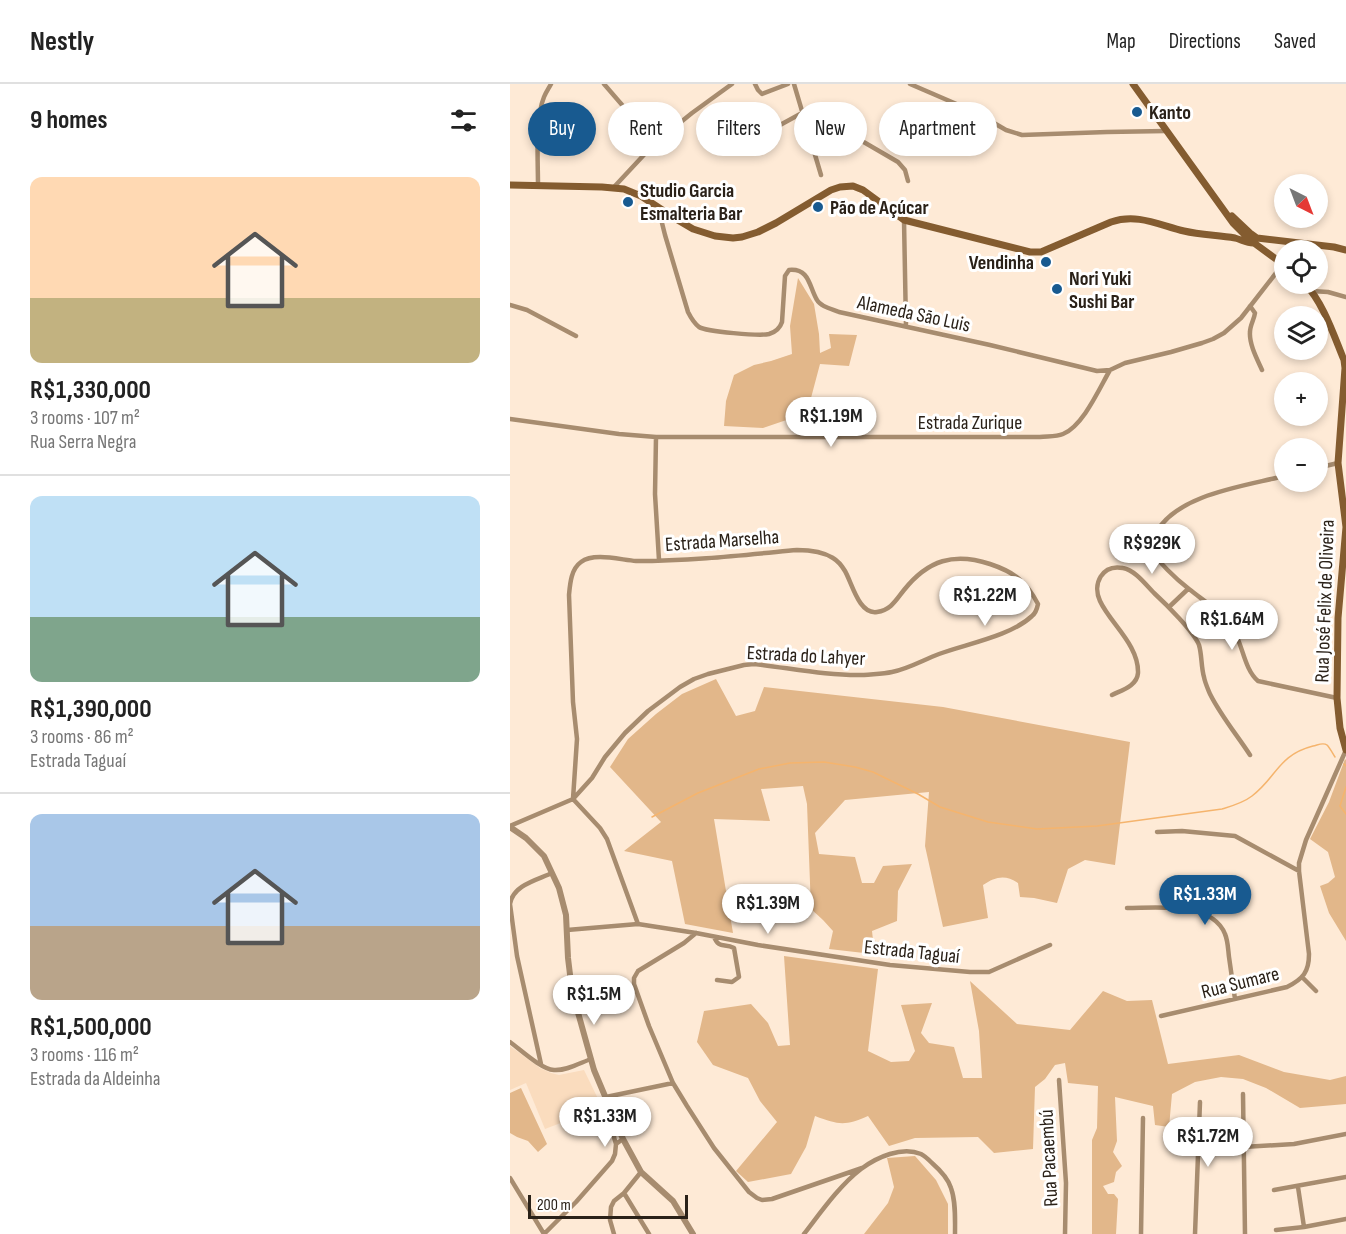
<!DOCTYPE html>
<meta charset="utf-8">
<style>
body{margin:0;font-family:"Sofia Sans Condensed",sans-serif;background:#f6f6f6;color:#222;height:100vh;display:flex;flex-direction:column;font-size:22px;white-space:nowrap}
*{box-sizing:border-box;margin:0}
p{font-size:20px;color:#767676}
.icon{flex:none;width:33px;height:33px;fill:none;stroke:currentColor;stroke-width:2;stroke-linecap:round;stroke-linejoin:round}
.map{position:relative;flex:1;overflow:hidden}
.sheet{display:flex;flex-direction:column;background:#fff;width:510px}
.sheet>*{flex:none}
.guide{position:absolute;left:18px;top:18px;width:570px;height:54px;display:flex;gap:12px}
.needle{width:39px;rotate:138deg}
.fabs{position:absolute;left:764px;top:90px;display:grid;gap:12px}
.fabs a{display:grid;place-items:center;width:54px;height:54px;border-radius:50%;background:#fff;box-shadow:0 3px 9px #0003;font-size:30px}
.scale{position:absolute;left:18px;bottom:15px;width:160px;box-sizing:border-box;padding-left:6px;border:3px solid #2a2118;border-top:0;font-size:16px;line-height:21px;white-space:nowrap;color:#2a2118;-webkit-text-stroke:4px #fff;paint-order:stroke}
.price{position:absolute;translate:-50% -51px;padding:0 14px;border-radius:21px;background:#fff;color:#222;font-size:20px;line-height:39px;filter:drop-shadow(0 2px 3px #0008)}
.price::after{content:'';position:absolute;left:50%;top:36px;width:18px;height:14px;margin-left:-9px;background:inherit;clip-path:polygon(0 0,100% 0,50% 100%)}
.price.active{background:#185a90;color:#fff}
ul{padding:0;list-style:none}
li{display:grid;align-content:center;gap:12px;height:318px;padding:0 30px}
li+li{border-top:2px solid #e0e0e0}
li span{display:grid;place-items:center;height:186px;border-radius:12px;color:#555}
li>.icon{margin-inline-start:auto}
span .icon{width:108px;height:108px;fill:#fffc;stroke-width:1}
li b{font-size:26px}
h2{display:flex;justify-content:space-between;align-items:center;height:72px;padding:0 30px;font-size:26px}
.pill{padding:0 21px;border-radius:27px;background:#fff;box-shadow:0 3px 9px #0003;font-size:21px;line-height:54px}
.pill.active{background:#185a90;color:#fff}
header{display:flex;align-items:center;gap:36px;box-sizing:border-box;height:84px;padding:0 30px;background:#fff;border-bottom:2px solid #e0e0e0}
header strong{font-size:28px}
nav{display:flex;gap:33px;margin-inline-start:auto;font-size:21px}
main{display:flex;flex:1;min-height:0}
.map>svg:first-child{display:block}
.built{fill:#fadcbe}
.green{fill:#e2b78a}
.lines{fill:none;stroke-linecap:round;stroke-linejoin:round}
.stream{stroke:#f5b46d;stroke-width:1.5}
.minor{stroke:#a78c6f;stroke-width:4.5}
.tertiary{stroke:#a78c6f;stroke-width:6}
.secondary{stroke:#845c30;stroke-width:7}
.poi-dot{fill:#185a90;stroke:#fff;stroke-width:2}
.labels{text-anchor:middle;stroke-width:6;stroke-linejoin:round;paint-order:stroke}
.poi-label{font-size:20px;font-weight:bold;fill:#2a2118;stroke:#fff;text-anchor:start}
.street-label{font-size:20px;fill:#2a2118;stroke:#fff}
</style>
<header>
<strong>Nestly</strong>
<nav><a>Map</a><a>Directions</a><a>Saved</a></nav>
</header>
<main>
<section class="sheet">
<h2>9 homes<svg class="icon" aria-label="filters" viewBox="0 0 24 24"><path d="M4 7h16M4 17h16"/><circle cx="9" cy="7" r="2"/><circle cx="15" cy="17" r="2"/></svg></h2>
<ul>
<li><span style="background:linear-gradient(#ffd9b3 65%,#c2b280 0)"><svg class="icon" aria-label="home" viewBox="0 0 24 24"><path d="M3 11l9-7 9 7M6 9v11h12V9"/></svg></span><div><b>R$1,330,000</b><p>3 rooms · 107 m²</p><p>Rua Serra Negra</p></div></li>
<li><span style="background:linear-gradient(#bfe0f5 65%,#7fa58c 0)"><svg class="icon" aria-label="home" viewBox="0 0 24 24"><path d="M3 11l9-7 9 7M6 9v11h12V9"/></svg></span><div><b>R$1,390,000</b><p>3 rooms · 86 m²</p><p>Estrada Taguaí</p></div></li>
<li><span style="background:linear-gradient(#a9c7e8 60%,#b9a48a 0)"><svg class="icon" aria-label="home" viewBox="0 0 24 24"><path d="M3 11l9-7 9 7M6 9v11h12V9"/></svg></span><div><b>R$1,500,000</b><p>3 rooms · 116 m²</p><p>Estrada da Aldeinha</p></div></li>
</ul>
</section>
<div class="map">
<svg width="836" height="1150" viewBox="0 0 836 1150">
<rect width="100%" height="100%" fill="#feead6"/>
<path class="built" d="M0,962l30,22 11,5 8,2 25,-5 18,37 -57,22 -19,-46 -16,7z"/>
<path class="green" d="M288,194l16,26 5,30 1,19 11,-5 -2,-14 28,1 -8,31 -29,-2 -13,49 -44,15 -39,-2 2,-25 8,-26 20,-10 17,-4 21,-7 -2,-28z
M206,595l20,37 19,-5 9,-24 179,20 187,35 -15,123 -30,-5 -17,9 -11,34 -23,-5 -14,-1 -2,-14c-13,-9 -23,-6 -35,2l5,33 -45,9 -18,-81 4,-54 -84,8 -30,33 4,21 36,3 7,26h12l9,-17 29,-2 -14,27 -1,30 -25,10 1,9 24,8 -33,5 -35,-4 4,-18 -10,-11 -12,-11 -4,-105 -4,-18 -42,3 9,32 -56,-2 19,114 -48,-9 -13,-63 -48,-10 37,-29 -51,-55 18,-28 28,-25 26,-20z
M835,675l1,1v181l-17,-28 -9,-27 8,-3 7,-6 -7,-25 -18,-13 19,-37z
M274,872l94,13 -10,82 23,11 18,-1 6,-10 -14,-46 31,-2 -11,30 8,10 25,4 9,31h19l-3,-47 -9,-50 47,43 53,6 33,-39 24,10 25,-1 16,64 71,-9 45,17 46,8 16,-4v28l-46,4 -34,-20 -23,-9 -22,-2 -26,5 -23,12 -3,33 -14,-2 -2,-19 -38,-9 2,44 -4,11 9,14 -6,6 -2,10 -11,4 5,8h6l4,5 -2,35h-24v-94l5,-12 1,-42 -30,-3 -3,-20 -10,2 -10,14 -10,8 -2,62 -39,4 -16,-16 -63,1 -26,8 -21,-30c-23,10 -29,9 -53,0l-9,31 -15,27 -43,8 -12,-11 41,-49 -17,-21 -12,-23 -35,-13 -16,-23 7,-31 47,-7 17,19 10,23 12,-1z
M11,1004l26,56 -9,8 -10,-11 -11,-4 -7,-4v-40z
M405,1072l21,24 12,24v30h-84l24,-31 6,-16 -7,-29z"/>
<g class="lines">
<path class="stream" d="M834,680l2,2
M836,703l-6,19 6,8
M142,733l46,-24 61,-24 31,-6 34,-1 31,5 18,5 45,22 22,13 48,15 49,7 60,-3 125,-17c10,-3 21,-6 30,-13 25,-19 26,-41 61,-50 5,-1 10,-4 14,-1 3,3 6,9 8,12"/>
<path class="minor" d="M94,0l51,59
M245,0l3,6 4,4 26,-10
M284,0l27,91
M400,0l65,28 31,18 16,5 85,-3 59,-1
M296,42l20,-5 5,2 67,39 7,8 3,11
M248,53l44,-24
M303,66l24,-5
M28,101c0,-25 -3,-66 6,-88 2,-5 5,-9 7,-13
M104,103l41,-44 37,-30 40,-29
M148,123l7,28 23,77c3,6 6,11 11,15 8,5 61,9 70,7 7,-2 11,-6 13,-12l3,-46 4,-6c21,-2 20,17 28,30 4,7 15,9 22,12l151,33 107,26 13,-1 15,-7 46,-11 31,-9 11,-4 11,-6 17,-15 42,-54
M394,136l2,106
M801,207l17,1 18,5
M0,221l17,5 49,26
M740,222l5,7c-1,7 -5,12 -5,19 -1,12 7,27 12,38
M0,335l109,15 37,3h384c7,-1 16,0 23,-3 20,-8 36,-45 47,-64
M146,353l-1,57 4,66
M807,384l21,-5
M774,392c-39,10 -105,18 -127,55 -4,6 -7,10 -7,17 8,14 26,31 39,41 15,12 31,22 42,37 12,16 12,42 27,55l79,17
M659,523l19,-18
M602,611c10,-5 25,-9 26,-22 1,-28 -28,-50 -38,-72 -8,-17 2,-37 23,-33 12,2 23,17 31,25 12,11 40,39 45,52 3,10 2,22 5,32 1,6 4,12 6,17 11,22 27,41 40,61
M0,742l63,-27 19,-21 13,-21 20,-24 23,-22 32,-24 14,-8 14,-5 36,-9 10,-1c36,4 73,12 110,11 9,-1 19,-1 28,-3 16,-3 31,-12 47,-18 27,-10 72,-18 93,-38 4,-3 5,-7 6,-12 -12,-23 -24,-32 -48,-40 -36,-12 -62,-4 -86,26 -8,10 -13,20 -27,22 -18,3 -25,-29 -32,-41 -3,-5 -7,-10 -12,-13 -11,-7 -23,-8 -36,-8 -53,5 -107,11 -161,11 -15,-1 -42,-9 -55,1 -10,7 -11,22 -12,33l4,107 4,37 -4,60 27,29 7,11 31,85
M647,748l25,-1 53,5 64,35
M617,824c29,0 85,-7 98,26 3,7 3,15 4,23 2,14 4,28 6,42
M57,846l71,-6 58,9 62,12 132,20 80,7h19l61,-27
M186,849l-12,10 -46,28 -4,7v6l15,42 24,57 14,23 27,42 35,44 8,6 5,2 10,-1 90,-31
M204,853c5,12 10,6 20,11l5,29 -7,5 -15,-2
M792,893l14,14
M651,932l126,-29c16,-8 22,-15 22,-33l-10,-83v-8l7,-23 40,-90
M0,958c11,8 31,27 44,28 12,1 26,-7 37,-11
M31,980l-24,-108 -7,-52c3,-19 27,-24 42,-31
M549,996l7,103 -1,51
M733,1010l2,140
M96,1013l67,-14
M106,1039c-3,8 -3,13 0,21l7,-5
M733,1063l51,-3 52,-10
M0,1094l34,56
M788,1103l6,40
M764,1106l72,-13
M114,1109l25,41
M766,1146l28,-3 42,-8
M34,1150l32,-32 36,-41 3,-7 1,-10
M104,1150l-4,-14 1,-13 3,-6 10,-8 17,-21
M294,1150c17,-22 35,-48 57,-65 16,-12 41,-23 60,-15 4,2 8,6 11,9 8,7 16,15 19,25 5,14 4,31 4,46
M631,1150l2,-116
M685,1150l5,-132"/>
<path class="tertiary" d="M0,743l16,11 18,18 15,32 7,27 2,43 4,33 22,79 29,69 18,33 32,29 20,33"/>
<path class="secondary" d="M623,0l100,139 17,17 34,25
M0,101l92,2 22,2 17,7 35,23 17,10 22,7 18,2 9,-1 16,-5 18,-9 55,-33 9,-3 13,-1 10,4 41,30 126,32h11l70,-30c26,-9 48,3 73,9 17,4 34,4 51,7 7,2 12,5 18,5
M722,132l18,17 7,5 77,9 12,3
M795,200c18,18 29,52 39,76l1,8 -7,95 8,64 -8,91 -1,80 3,30 6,22"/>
</g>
<g class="poi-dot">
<circle cx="627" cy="28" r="6"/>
<circle cx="118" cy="118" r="6"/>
<circle cx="308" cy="123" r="6"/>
<circle cx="536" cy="178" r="6"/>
<circle cx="547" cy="205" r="6"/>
</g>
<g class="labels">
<g class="poi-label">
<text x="639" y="35">Kanto</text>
<text x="130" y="113">Studio Garcia<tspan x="130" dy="23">Esmalteria Bar</tspan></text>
<text x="320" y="130">Pão de Açúcar</text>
<text x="524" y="185" text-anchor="end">Vendinha</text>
<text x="559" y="201">Nori Yuki<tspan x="559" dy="23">Sushi Bar</tspan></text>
</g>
<g class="street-label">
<text transform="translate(404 229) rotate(12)" y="7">Alameda São Luis</text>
<text x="460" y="345">Estrada Zurique</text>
<text transform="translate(212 456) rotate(-4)" y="7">Estrada Marselha</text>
<text transform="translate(814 517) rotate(-88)" y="7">Rua José Felix de Oliveira</text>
<text transform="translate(296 571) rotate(3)" y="7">Estrada do Lahyer</text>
<text transform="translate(402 867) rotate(6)" y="7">Estrada Taguaí</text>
<text transform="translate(730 898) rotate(-14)" y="7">Rua Sumare</text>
<text transform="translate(538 1074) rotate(-93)" y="7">Rua Pacaembú</text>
</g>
</g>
</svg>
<div class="fabs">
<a><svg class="needle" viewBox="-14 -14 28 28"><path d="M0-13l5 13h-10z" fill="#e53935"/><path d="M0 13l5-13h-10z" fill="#767676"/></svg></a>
<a><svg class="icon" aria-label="locate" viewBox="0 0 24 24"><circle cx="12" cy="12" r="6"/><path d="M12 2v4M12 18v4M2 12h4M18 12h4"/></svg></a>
<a><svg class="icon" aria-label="layers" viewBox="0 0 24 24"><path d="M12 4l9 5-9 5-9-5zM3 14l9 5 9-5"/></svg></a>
<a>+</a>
<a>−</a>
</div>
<div class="scale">200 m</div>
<b class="price" style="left:321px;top:364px">R$1.19M</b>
<b class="price" style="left:642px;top:491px">R$929K</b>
<b class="price" style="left:475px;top:543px">R$1.22M</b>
<b class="price" style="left:722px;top:567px">R$1.64M</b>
<b class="price active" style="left:695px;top:842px">R$1.33M</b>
<b class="price" style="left:258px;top:851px">R$1.39M</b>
<b class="price" style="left:84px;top:942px">R$1.5M</b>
<b class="price" style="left:95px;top:1064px">R$1.33M</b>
<b class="price" style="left:698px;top:1084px">R$1.72M</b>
<div class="guide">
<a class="pill active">Buy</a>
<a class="pill">Rent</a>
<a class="pill">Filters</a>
<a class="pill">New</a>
<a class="pill">Apartment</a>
</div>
</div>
</main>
